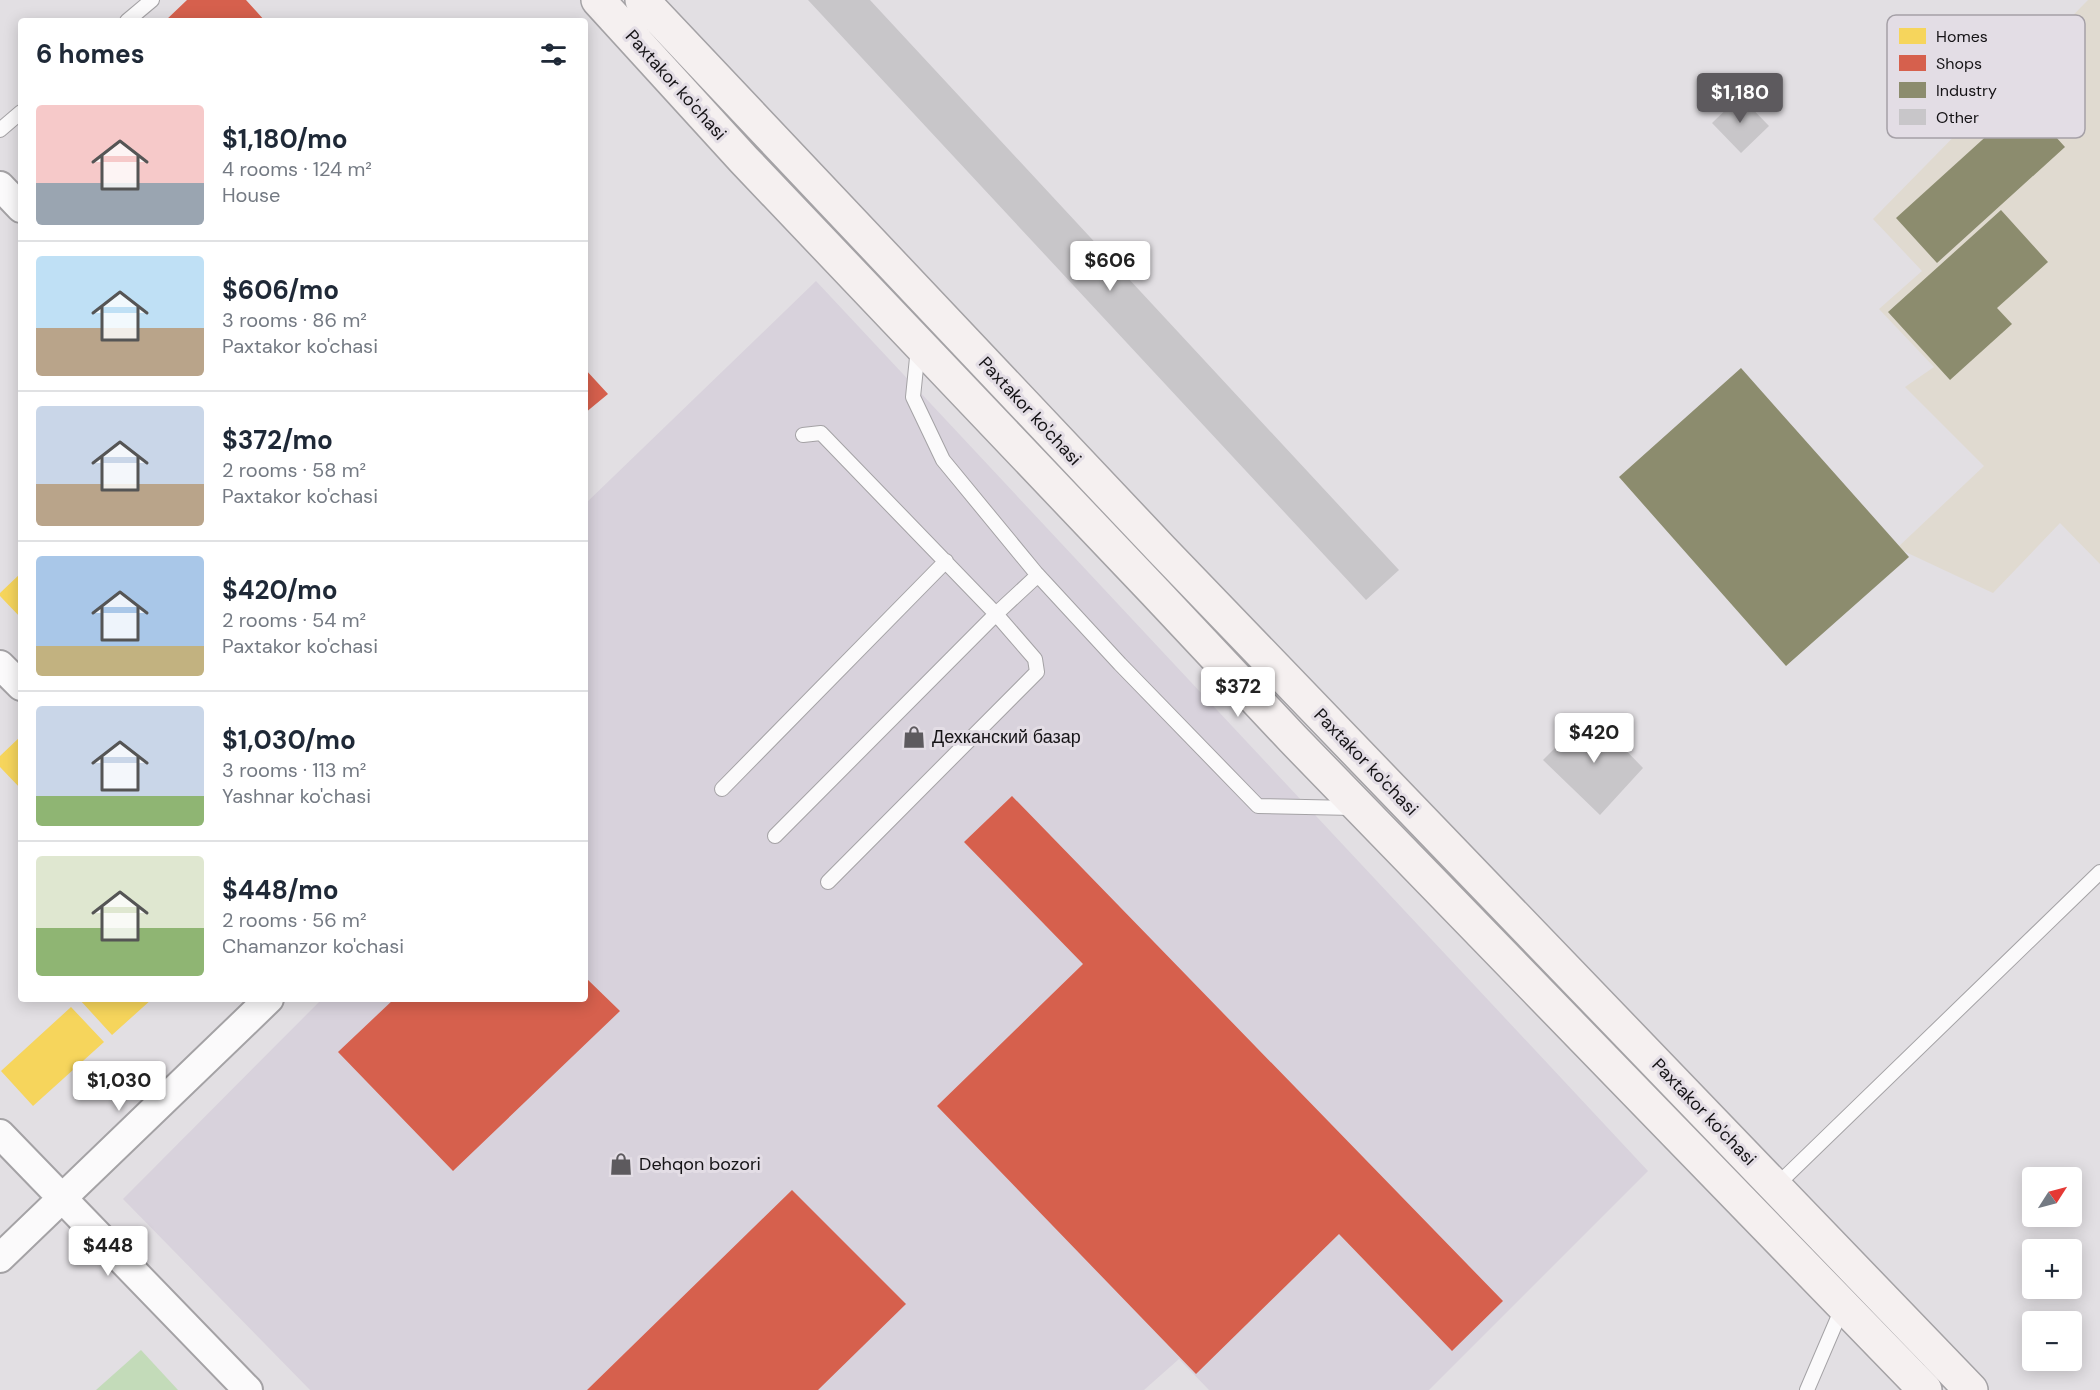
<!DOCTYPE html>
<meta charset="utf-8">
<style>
body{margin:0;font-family:"DM Sans",sans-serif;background:#f6f6f7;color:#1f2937;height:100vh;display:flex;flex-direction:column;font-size:22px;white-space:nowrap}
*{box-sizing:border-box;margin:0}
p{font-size:20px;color:#747a83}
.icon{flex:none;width:33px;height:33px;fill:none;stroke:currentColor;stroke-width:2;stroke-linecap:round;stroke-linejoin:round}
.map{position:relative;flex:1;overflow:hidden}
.panel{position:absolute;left:18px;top:18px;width:570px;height:984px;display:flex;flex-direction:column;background:#fff;border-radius:6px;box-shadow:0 3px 15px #0003}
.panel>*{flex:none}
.needle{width:39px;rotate:54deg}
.buttons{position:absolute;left:2022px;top:1167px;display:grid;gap:12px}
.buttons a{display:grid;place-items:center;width:60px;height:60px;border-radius:6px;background:#fff;box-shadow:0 3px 15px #0003;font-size:30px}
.price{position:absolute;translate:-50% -51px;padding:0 14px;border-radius:6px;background:#fff;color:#222;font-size:20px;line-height:39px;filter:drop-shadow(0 2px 3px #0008)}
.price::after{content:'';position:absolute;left:50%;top:36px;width:18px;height:14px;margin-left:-9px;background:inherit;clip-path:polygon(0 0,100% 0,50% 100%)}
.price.on{background:#5d5a5e;color:#fff}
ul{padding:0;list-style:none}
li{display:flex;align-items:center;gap:18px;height:150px;padding:0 18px}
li+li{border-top:2px solid #e0e1e3}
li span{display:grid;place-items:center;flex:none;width:168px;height:120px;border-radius:6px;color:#555}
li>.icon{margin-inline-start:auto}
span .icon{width:72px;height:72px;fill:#fffc;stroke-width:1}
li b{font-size:26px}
h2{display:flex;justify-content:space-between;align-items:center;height:72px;padding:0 18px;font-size:26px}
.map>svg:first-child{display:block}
.built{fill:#d8d2dc}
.industrial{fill:#e0dad0}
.green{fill:#c3dbb9}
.homes{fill:#f6d55c}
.shops{fill:#d6604d}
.industry{fill:#8c8c6e}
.building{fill:#c8c6c9}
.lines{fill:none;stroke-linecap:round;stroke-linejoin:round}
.service-casing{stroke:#a4a2a5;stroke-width:16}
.minor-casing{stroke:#a4a2a5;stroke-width:32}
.secondary-casing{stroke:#a4a2a5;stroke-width:36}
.service{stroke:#fbfafb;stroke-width:14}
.minor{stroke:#fbfafb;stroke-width:28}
.secondary{stroke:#f5f0f0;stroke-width:33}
.labels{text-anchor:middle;stroke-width:6;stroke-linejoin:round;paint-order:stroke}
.street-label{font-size:18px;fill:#151316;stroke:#e3dde5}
.poi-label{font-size:18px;fill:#151316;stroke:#e3dde5;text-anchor:start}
.key{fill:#e3dde5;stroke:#a5a0a7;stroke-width:1.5}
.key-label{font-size:16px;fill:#151316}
</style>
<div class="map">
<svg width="2100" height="1390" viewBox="0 0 2100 1390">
<rect width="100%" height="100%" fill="#e2dfe3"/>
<path class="built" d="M816,281l832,890 -219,219h-220l-30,-31 -35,31h-834l-187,-191 199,-200h263v-495z"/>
<path class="industrial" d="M2088,0h12v564l-40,-41 -67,70 -96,-45 87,-82 -79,-79 29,-20 -55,-58 43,-38 -49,-52z"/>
<path class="green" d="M141,1350l37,40h-82z"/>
<path class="homes" d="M21,573v45l-21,-22v-3z
M21,736v53l-21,-22v-11z
M82,999h70l-40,36 -32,-35z
M71,1007l33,35 -71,64 -32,-35z"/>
<path class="shops" d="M187,0h59l19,21h-100z
M585,369l23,25 -23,19z
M1012,796l491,505 -51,50 -113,-117 -143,140 -259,-268 146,-142 -119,-122z
M585,977l35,34 -167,160 -115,-119 56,-53h191z
M792,1190l114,114 -88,86h-231z"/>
<path class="industry" d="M2024,102l41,45 -128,116 -41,-45z
M2001,210l47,52 -51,46 15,16 -62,56 -62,-68z
M1741,368l168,189 -123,109 -167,-189z"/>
<path class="building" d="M808,0h62l529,570 -33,30z
M1740,96l29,30 -28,27 -29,-30z
M1590,713l53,55 -43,47 -57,-55z"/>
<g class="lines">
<g class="service-casing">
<path id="service" d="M127,21l25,-21
M0,130l21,-18
M918,348l-5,49 30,63 93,113 84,91 138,142 95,2
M803,435l18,-2 175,181 39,45 2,13 -209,210
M722,789l224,-228
M775,836l221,-222 42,-39
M1776,1186l324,-314
M1807,1390l36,-84"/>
</g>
<g class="minor-casing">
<path id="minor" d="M0,186l21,22
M0,665l21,21
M0,1134l248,256
M0,1258l269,-259"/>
</g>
<g class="secondary-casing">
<path id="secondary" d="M598,0l146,160 411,432 138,147 632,651
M642,0l520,550 809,840"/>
</g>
<use href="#service" class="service"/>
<use href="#minor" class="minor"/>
<use href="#secondary" class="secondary"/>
</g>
<defs>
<g id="shop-bare" transform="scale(1.8)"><path d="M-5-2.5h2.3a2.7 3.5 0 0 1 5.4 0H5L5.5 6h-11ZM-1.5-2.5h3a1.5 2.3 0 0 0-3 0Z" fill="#5d5a5e" stroke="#e3dde5" stroke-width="2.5" paint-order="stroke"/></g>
</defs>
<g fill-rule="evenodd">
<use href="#shop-bare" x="914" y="737"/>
<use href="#shop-bare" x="621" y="1164"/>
</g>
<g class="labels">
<g class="street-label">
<text transform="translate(676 85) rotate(48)" y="6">Paxtakor ko'chasi</text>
<text transform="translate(1030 411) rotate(47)" y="6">Paxtakor ko'chasi</text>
<text transform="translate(1366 762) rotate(46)" y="6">Paxtakor ko'chasi</text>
<text transform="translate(1704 1112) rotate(46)" y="6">Paxtakor ko'chasi</text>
</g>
<g class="poi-label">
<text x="932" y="743">Дехканский базар</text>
<text x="639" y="1170">Dehqon bozori</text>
</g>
</g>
<rect x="1887" y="15" width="198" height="123" rx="9" class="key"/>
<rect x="1899" y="28" width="27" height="16" fill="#f6d55c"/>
<rect x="1899" y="55" width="27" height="16" fill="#d6604d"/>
<rect x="1899" y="82" width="27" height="16" fill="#8c8c6e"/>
<rect x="1899" y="109" width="27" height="16" fill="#c8c6c9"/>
<g class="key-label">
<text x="1936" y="42">Homes</text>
<text x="1936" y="69">Shops</text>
<text x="1936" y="96">Industry</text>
<text x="1936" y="123">Other</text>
</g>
</svg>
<div class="buttons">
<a><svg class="needle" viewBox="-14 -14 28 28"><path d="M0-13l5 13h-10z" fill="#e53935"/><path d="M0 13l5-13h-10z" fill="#747a83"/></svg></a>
<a>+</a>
<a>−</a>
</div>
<b class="price on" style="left:1740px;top:124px">$1,180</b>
<b class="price" style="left:1110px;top:292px">$606</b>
<b class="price" style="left:1238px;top:718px">$372</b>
<b class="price" style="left:1594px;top:764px">$420</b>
<b class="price" style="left:119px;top:1112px">$1,030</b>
<b class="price" style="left:108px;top:1277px">$448</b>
<section class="panel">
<h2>6 homes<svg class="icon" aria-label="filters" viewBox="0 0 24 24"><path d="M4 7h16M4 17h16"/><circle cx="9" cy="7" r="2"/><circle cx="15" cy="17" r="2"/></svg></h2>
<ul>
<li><span style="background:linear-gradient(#f6c9c9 65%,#9aa5b1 0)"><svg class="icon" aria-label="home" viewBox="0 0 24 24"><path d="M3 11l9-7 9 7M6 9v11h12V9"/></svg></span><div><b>$1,180/mo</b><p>4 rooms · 124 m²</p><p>House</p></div></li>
<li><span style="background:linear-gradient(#bfe0f5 60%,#b9a48a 0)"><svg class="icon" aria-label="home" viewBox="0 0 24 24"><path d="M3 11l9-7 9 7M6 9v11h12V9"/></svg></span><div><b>$606/mo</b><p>3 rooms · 86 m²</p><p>Paxtakor ko'chasi</p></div></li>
<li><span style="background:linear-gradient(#c9d6e8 65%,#b9a48a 0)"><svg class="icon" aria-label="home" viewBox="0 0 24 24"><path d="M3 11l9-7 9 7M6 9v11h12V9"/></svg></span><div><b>$372/mo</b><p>2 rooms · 58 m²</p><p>Paxtakor ko'chasi</p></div></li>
<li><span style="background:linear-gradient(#a9c7e8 75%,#c2b280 0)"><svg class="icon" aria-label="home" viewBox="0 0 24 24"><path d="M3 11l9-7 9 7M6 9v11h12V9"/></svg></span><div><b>$420/mo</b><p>2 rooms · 54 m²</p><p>Paxtakor ko'chasi</p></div></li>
<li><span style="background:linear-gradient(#c9d6e8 75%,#8fb573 0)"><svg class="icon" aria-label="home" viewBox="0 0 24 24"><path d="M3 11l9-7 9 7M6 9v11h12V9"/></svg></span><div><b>$1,030/mo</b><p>3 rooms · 113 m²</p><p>Yashnar ko'chasi</p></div></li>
<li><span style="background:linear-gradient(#dfe7d0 60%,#8fb573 0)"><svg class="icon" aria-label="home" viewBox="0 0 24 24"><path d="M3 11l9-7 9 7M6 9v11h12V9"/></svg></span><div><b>$448/mo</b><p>2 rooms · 56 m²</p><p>Chamanzor ko'chasi</p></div></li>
</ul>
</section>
</div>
